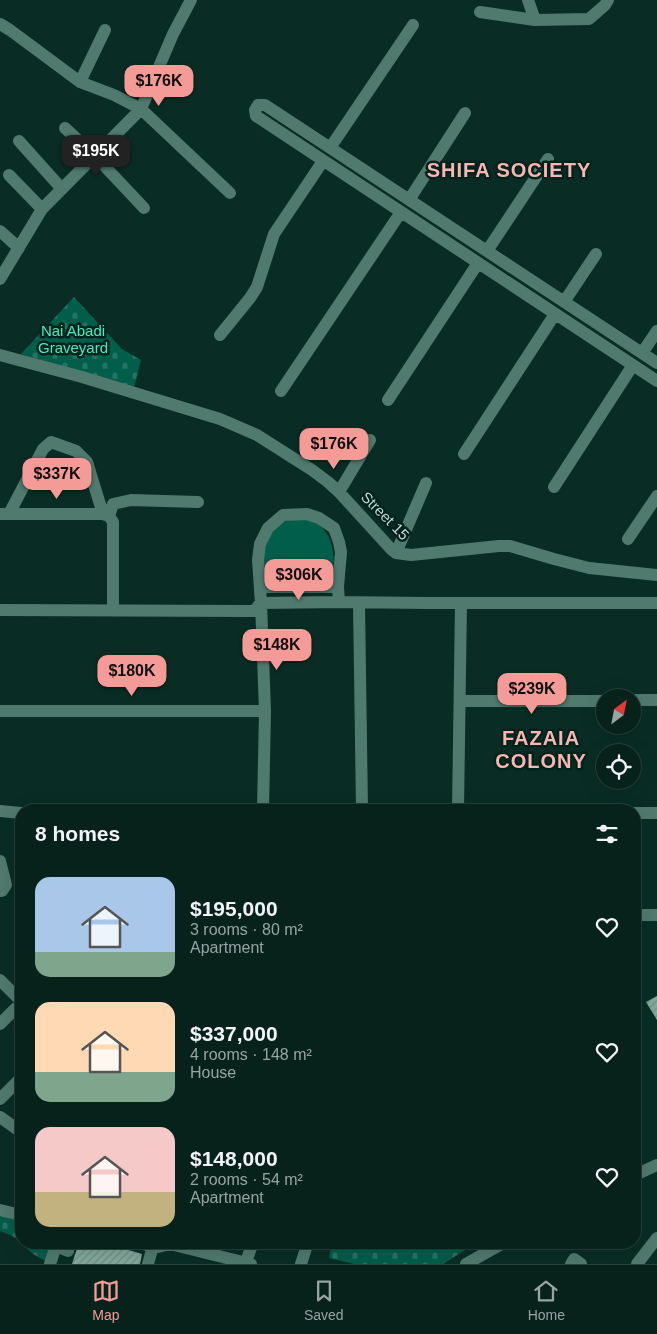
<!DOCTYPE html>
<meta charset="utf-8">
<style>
body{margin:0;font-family:Helvetica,sans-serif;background:#152f28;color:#f1f3f6;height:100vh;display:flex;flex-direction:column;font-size:19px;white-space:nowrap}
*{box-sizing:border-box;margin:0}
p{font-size:16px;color:#98a4a3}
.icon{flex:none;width:28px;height:28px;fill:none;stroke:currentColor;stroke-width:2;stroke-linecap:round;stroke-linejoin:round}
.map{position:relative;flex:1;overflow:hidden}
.sheet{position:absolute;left:15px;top:804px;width:626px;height:445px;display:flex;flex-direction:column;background:#07221b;border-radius:20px;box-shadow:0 5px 20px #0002,0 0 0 1px #283f3a}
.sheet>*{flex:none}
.needle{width:32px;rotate:32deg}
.fabs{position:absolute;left:596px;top:689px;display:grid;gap:10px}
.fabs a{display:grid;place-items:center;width:45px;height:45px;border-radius:50%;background:#07221b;box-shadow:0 5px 20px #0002,0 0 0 1px #283f3a;font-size:25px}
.price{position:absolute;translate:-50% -42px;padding:0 11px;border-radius:10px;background:#f59b97;color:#111;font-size:16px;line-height:32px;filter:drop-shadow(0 1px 2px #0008)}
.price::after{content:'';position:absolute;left:50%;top:30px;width:15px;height:11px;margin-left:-8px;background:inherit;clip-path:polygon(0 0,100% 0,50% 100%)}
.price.active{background:#222;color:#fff}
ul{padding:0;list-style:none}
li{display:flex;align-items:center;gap:15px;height:125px;padding:0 20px}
li span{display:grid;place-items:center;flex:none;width:140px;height:100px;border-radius:15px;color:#555}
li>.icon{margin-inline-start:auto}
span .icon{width:60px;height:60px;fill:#fffc;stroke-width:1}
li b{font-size:21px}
h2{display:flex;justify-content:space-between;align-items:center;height:60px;padding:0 20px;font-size:21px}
.tabs{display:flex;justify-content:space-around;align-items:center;height:70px;border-top:1px solid #283f3a;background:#07221b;font-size:14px;color:#98a4a3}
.tabs a{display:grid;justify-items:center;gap:2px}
.tabs .active{color:#f59b97}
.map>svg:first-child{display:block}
.cemetery{fill:url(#cemetery-stones)}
.park{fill:#005e4b}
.building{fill:url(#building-hatch)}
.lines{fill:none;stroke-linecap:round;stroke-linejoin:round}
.minor{stroke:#507a6d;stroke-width:12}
.labels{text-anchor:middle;stroke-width:5;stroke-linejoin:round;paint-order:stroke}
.park-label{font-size:15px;fill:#49ebc4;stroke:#00231b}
.street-label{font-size:15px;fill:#c7d9d3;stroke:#00231b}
.district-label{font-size:20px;font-weight:bold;letter-spacing:1px;fill:#fab6b2;stroke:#00231b}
</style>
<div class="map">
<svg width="657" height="1264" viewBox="0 0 657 1264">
<defs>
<pattern id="cemetery-stones" width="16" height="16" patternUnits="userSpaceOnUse" patternTransform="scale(1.25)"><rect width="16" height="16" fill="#005e4b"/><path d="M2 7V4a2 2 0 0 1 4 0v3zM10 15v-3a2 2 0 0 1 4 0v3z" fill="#247464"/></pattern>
<pattern id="building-hatch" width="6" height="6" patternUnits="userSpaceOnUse" patternTransform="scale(1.25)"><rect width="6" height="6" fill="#84a99c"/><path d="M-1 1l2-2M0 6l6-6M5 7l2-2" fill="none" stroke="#728f85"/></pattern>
</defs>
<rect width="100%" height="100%" fill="#092d24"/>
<path class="cemetery" d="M74,297l48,52 19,11 -7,28 -113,-34z
M0,1216l21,5v21l23,1 10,2 -5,18 -16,-9 -12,-11v-2l-11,-6 -10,-4z
M332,1243v-1l144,1 -33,21h-89l-25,-6z"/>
<path class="park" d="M307,519c29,9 28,39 26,64l-66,-1c-9,-16 -2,-52 17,-60 7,-3 16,-2 23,-3z"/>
<path class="building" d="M657,996v24l-11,-18z
M79,1242h22l41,12 -2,10h-68z"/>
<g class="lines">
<path class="minor" d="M191,0l-18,34 -32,75 89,84
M528,0l7,20
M480,12l55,8 54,-1 16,-14 3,-5
M0,24l10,6 70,52 34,13 27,14 -99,100 -42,70
M80,82l25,-52
M65,128l30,28 49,52
M19,141l43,48
M330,148l83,-123
M9,175l33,34
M409,200l56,-87
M0,231l19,17
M487,251l61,-92
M564,302l32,-48
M220,335l30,-37 7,-11 17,-53 49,-73
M642,353l15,-22
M0,355l82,22 138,42 37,16 55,35 16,12 11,10 52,57 5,4 15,2 88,-9h11l44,13 35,9 68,7
M657,363l-392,-258h-7l-3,5 1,6 401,265
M281,391l120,-179
M388,400l90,-137
M464,454l91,-140
M554,487l79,-122
M339,492l31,-52
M0,514h103l6,2 4,6v88
M9,514l34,-65 8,-7 25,9 11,11 16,52
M109,516l4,-12 18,-4 67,2
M628,539l29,-43
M396,553l30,-70
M260,587h78
M359,603l3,207
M0,610l248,1h6l7,-8 78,-1 88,1h230
M632,700h25
M460,701h145
M0,711h265
M263,810l2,-99 -4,-108 -3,-43 2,-16 8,-16 15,-13 24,-1 12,4 15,10 5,14 2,10 -3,35 1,15
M458,810l3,-207
M0,811l21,2
M635,813h22
M0,861l6,24 -4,6h-2
M635,915h22
M0,980l21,21
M0,1024l21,-21
M0,1099l21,-21
M0,1117l21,15
M635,1175l22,-10
M0,1210l21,5
M133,1242l25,5 12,-3 81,20
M246,1262l7,-20
M50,1264l6,-18 12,5 2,-9
M148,1264l5,-18
M301,1264l7,-22
M466,1264l39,-22
M571,1264l3,-5 7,5
M637,1264l20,-26"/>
</g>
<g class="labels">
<g class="park-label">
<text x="73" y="336">Nai Abadi<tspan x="73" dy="17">Graveyard</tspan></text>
</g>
<g class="street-label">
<text transform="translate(385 516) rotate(45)" y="5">Street 15</text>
</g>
<g class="district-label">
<text x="509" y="177">SHIFA SOCIETY</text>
<text x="541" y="745">FAZAIA<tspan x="541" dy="23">COLONY</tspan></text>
</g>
</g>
</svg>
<div class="fabs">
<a><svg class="needle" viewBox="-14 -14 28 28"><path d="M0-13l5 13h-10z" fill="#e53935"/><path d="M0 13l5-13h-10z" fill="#98a4a3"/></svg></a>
<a><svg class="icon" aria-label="locate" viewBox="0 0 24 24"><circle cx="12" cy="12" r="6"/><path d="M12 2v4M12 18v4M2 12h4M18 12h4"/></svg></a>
</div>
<b class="price" style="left:159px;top:107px">$176K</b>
<b class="price active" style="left:96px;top:177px">$195K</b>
<b class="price" style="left:334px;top:470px">$176K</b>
<b class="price" style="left:57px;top:500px">$337K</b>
<b class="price" style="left:299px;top:601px">$306K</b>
<b class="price" style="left:277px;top:671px">$148K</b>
<b class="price" style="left:132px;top:697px">$180K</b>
<b class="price" style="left:532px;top:715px">$239K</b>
<section class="sheet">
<h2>8 homes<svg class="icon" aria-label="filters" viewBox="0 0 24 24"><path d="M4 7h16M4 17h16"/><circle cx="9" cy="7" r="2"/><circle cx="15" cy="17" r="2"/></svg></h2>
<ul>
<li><span style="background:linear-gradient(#a9c7e8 75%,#7fa58c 0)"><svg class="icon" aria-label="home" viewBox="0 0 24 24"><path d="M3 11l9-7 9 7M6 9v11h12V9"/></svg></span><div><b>$195,000</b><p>3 rooms · 80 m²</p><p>Apartment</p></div><svg class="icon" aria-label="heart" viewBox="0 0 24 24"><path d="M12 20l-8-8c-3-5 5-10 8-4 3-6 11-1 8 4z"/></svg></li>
<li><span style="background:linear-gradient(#ffd9b3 70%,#7fa58c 0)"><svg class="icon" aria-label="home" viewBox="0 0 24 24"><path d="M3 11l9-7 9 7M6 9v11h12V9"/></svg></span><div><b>$337,000</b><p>4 rooms · 148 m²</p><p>House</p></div><svg class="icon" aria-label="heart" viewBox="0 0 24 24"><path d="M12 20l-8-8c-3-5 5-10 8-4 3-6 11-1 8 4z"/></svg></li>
<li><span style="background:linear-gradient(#f6c9c9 65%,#c2b280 0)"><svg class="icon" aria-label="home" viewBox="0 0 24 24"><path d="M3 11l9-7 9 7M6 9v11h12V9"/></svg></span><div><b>$148,000</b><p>2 rooms · 54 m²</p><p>Apartment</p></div><svg class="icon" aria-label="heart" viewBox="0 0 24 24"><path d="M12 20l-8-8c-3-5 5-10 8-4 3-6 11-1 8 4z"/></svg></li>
</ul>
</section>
</div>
<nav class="tabs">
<a class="active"><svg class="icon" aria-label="map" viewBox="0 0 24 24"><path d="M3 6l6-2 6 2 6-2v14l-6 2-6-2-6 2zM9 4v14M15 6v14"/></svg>Map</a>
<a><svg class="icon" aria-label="saved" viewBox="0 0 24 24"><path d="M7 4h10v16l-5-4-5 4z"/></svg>Saved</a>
<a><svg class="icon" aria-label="home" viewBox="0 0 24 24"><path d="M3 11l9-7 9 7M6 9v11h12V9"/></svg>Home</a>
</nav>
